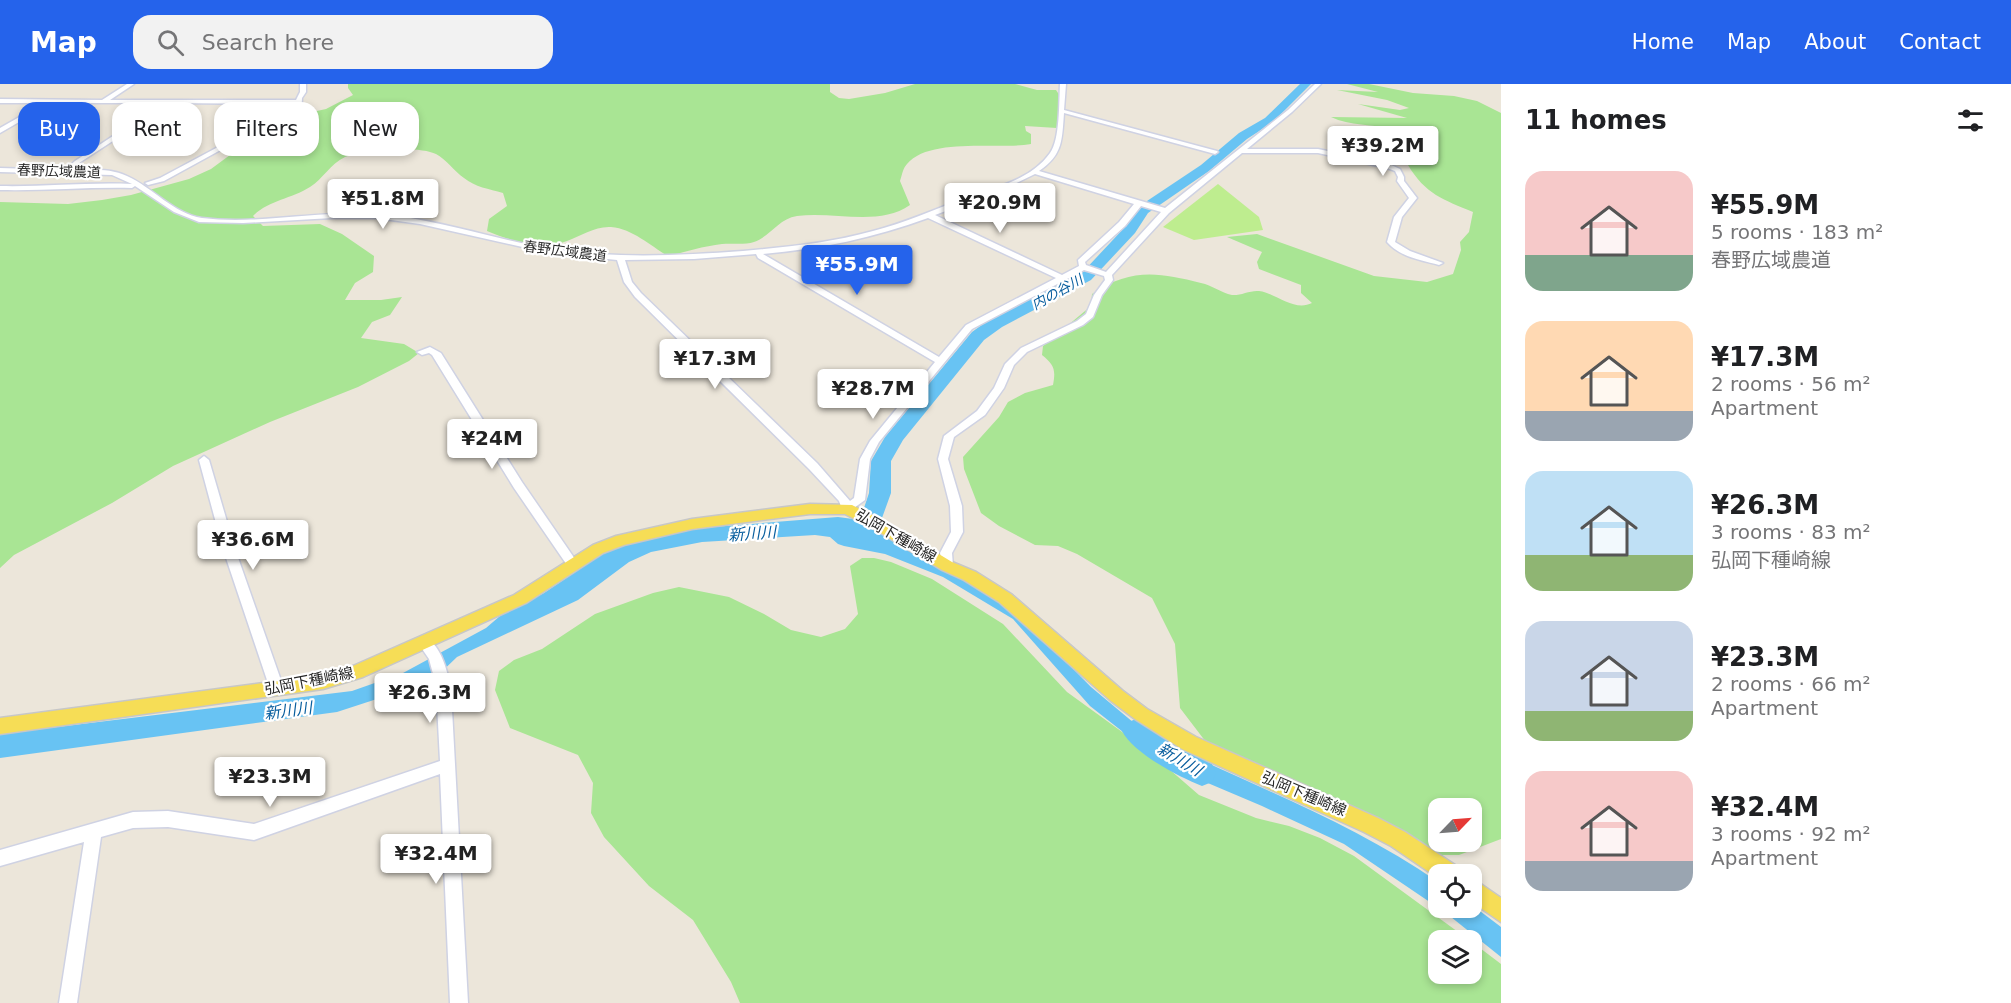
<!DOCTYPE html>
<meta charset="utf-8">
<style>
body{margin:0;font-family:"DejaVu Sans","Noto Sans JP",sans-serif;background:#f2f2f2;color:#202124;height:100vh;display:flex;flex-direction:column;font-size:22px;white-space:nowrap}
*{box-sizing:border-box;margin:0}
p{font-size:20px;color:#757577}
.icon{flex:none;width:33px;height:33px;fill:none;stroke:currentColor;stroke-width:2;stroke-linecap:round;stroke-linejoin:round}
.map{position:relative;flex:1;overflow:hidden}
.details{display:flex;flex-direction:column;background:#fff;width:510px}
.details>*{flex:none}
.guide{position:absolute;left:18px;top:18px;width:570px;height:54px;display:flex;gap:12px}
.needle{width:39px;rotate:65deg}
.fabs{position:absolute;left:1428px;top:714px;display:grid;gap:12px}
.fabs a{display:grid;place-items:center;width:54px;height:54px;border-radius:12px;background:#fff;box-shadow:0 3px 9px #0003;font-size:30px}
.price{position:absolute;translate:-50% -51px;padding:0 14px;border-radius:6px;background:#fff;color:#222;font-size:20px;line-height:39px;filter:drop-shadow(0 2px 3px #0008)}
.price::after{content:'';position:absolute;left:50%;top:36px;width:18px;height:14px;margin-left:-9px;background:inherit;clip-path:polygon(0 0,100% 0,50% 100%)}
.price.on{background:#2563eb;color:#fff}
ul{padding:0;list-style:none}
li{display:flex;align-items:center;gap:18px;height:150px;padding:0 24px}
li span{display:grid;place-items:center;flex:none;width:168px;height:120px;border-radius:18px;color:#555}
li>.icon{margin-inline-start:auto}
span .icon{width:72px;height:72px;fill:#fffc;stroke-width:1}
li b{font-size:26px}
h2{display:flex;justify-content:space-between;align-items:center;height:72px;padding:0 24px;font-size:26px}
.chip{padding:0 21px;border-radius:18px;background:#fff;box-shadow:0 3px 9px #0003;font-size:21px;line-height:54px}
.chip.on{background:#2563eb;color:#fff}
header{display:flex;align-items:center;gap:36px;box-sizing:border-box;height:84px;padding:0 30px;background:#2563eb;color:#fff}
header strong{font-size:28px}
nav{display:flex;gap:33px;margin-inline-start:auto;font-size:21px}
.search{width:420px;height:54px;background:#f2f2f2;display:flex;align-items:center;gap:15px;box-sizing:border-box;padding:0 21px;border-radius:18px;color:#757577;font-size:22px}
main{display:flex;flex:1;min-height:0}
.map>svg:first-child{display:block}
.green{fill:#a9e594;fill-rule:evenodd}
.pitch{fill:#beed8f}
.water{fill:#68c3f3}
.lines{fill:none;stroke-linecap:round;stroke-linejoin:round}
.river{fill:#68c3f3;fill-rule:evenodd}
.minor-casing{stroke:#cfd2e3;stroke-width:3}
.major-casing{stroke:#c7c7c7;stroke-width:3}
.minor{fill:#fff;fill-rule:evenodd}
.major{fill:#f6dd56;fill-rule:evenodd}
.labels{text-anchor:middle;stroke-width:4.5;stroke-linejoin:round;paint-order:stroke}
.far-street-label{font-size:14px;fill:#292929;stroke:#fff}
.far-water-label{font-size:14px;font-style:italic;fill:#085e9e;stroke:#fff}
.street-label{font-size:15px;fill:#292929;stroke:#fff}
.water-label{font-size:16px;font-style:italic;fill:#085e9e;stroke:#fff}
</style>
<header>
<strong>Map</strong>
<div class="search"><svg class="icon" aria-label="search" viewBox="0 0 24 24"><circle cx="10" cy="10" r="6"/><path d="M15 15l6 6"/></svg>Search here</div>
<nav><a>Home</a><a>Map</a><a>About</a><a>Contact</a></nav>
</header>
<main>
<div class="map">
<svg width="1501" height="919" viewBox="0 0 1501 919">
<rect width="100%" height="100%" fill="#ece6da"/>
<path class="green" d="M348,0h482v8l9,6 10,1 36,-6 30,-9h100l22,6h19l6,9 -3,5 2,9 -4,15 -32,-2 1,5 5,3v10c-32,6 -101,-7 -124,20 -4,4 -5,11 -7,17l10,24c-31,22 -76,6 -113,11 -19,3 -26,20 -43,26 -9,3 -22,1 -32,2 -18,2 -37,8 -54,12 -19,-11 -35,-27 -57,-29 -16,-1 -30,9 -44,14 -27,11 -55,0 -80,-10l2,-12 18,-13 -4,-13c-14,-4 -28,-6 -39,-15 -10,-7 -18,-19 -28,-24 -17,-9 -74,-4 -91,3 -15,7 -22,22 -35,30 -19,12 -41,13 -57,29l10,10 57,-2 22,10 32,22 -1,16 -18,11 -10,17h36l21,-3 -12,18 -18,7 -11,16 43,6 15,9 -10,8 -51,26 -88,35 -97,44 -61,37 -98,52 -14,13v-366l68,2 34,-4 29,-5 58,-16 22,-10 38,-28 31,-14 8,-6 15,-7 23,-5 27,-14 -5,-7z
M1347,0h22l44,9 41,3 23,5 24,12v726l-42,16h-28l-222,-109 -29,-38 -5,-64 -23,-46 -75,-44 -19,-8 -23,-1 -36,-19 -18,-13 -17,-44 -1,-12 36,-40 9,-15 17,-9 28,-8c3,-16 1,-20 -11,-30l1,-9 48,-40 1,-12c38,-26 66,-22 109,-11 11,2 20,10 31,12 8,1 18,-5 27,-4 17,2 35,21 53,12l-11,-10v-8l-42,-16 -2,-7 5,-10 -35,-15 30,-3 117,42 53,6 26,-8 8,-24 -1,-8 9,-10 4,-20c-29,-12 -48,-18 -65,-47l24,-8 -1,-5 -33,-13 -4,-10c-22,-5 -44,-3 -63,-12l76,1 -49,-14 42,6 9,-2 -22,-8 -50,-10 41,2zM1438,724h34v34h-34z
M862,474h12l17,4 41,17 71,45 64,68 80,58 52,45 57,23 33,8 31,12 34,18 115,84h-31v34h34v-32l29,22v39h-761l-9,-21 -38,-62 -44,-34 -45,-49 -13,-24 2,-30 -15,-28 -68,-27 -15,-38 4,-19 15,-11 28,-11 53,-35 58,-21 26,-6 50,10 35,17 27,16 30,7 24,-8 13,-15 -8,-48z"/>
<path class="pitch" d="M1218,100l41,33 4,13 -69,10 -31,-13z"/>
<path class="water" d="M838,433l15,2 22,11 117,65 28,20 71,72 43,36 31,17 -9,18 -66,-52 -77,-87 -70,-42 -58,-23 -41,-8 -6,-2 -8,-7 -15,-2 -113,7 -51,10 -22,10 -51,38 -121,57 -25,24 -95,31 -337,46v-24l352,-43 51,-18 83,-45 14,-12 44,-23 58,-39 31,-13 67,-13z
M1179,666c88,41 180,77 259,132v26h34v-3l29,22v30l-55,-44 -102,-69 -82,-38 -92,-39z"/>
<g class="lines">
<path class="river" d="M1300,0h11l-38,38 -26,17 -38,32 -61,42 -13,20 -44,47 -89,47 -18,13 -81,100 -12,21v32l-9,25 -14,23 -8,2 -8,-2 -3,-6 12,-18 8,-24 2,-32 14,-24 87,-105 18,-13 91,-45 44,-47 13,-20 63,-42 38,-32 26,-15z
M1136,635l10,4 39,27 27,14 4,9 -4,9 -10,4c-23,-9 -69,-33 -80,-55l4,-8z"/>
<g class="minor-casing">
<path id="minor" d="M127,0h7l-24,16h186l4,-8v-8h6v8l-4,6 -1,15 -64,28 -73,40 -16,4 -3,-2 15,-5 73,-39 63,-28v-7l-125,-1 -92,60 -6,7c18,0 37,-2 54,6 25,11 47,38 75,42 56,7 118,-8 175,-4 67,5 131,31 198,38 56,6 112,3 168,-1 44,-4 87,-8 130,-20 31,-8 61,-21 92,-33 29,-10 66,-18 85,-45 10,-13 9,-51 10,-69h6l-2,26 153,41 1,1 -3,2 -151,-41c-2,27 -1,42 -25,58l126,37 123,-98 27,-26h6l-29,28 -45,37h71l71,15 11,5 4,8v4l13,17 -15,19 -7,25 15,9 33,12 -4,2c-18,-5 -39,-8 -52,-23l7,-25 15,-19 -12,-17 1,-4 -3,-6 -8,-3 -69,-15h-76l-73,60 -57,62 1,5 -11,15 -9,22 -10,8 -56,27 -13,13 -10,23 -19,27 -31,22 -6,22 14,47 1,26 -11,21 1,13 -2,3h-8l-3,-16 11,-21 -1,-26 -12,-47 6,-23 33,-25 17,-23 11,-24 16,-16 56,-27 9,-7 8,-19 11,-15 -1,-4 -20,-6 -112,59 -93,113 -9,17 -5,41 -18,13 -4,-1 -4,-11 -30,-32 -174,-172 -11,-15 -7,-22 -68,-7 -129,-29 -44,-6h-44l-89,5 -44,-1 -25,-10 -39,-26 -3,2c-44,-1 -88,3 -132,2v-4c44,1 88,-4 132,-2l-20,-9 -112,-3v-4l65,2 10,-9 88,-58h-111l-52,30v-5l44,-25h-44v-4l102,1zM1035,90l99,30 -15,18 -41,38 1,6 -17,9 -127,-60 69,-26zM1141,122l20,6 -55,60 -20,-7 -1,-3 40,-36zM928,134l128,60 -90,47 -27,32 -176,-103c57,-5 111,-16 165,-36zM756,170l2,4 177,104 -65,79 -10,18 -6,39 -4,3 -33,-38 -176,-170 -9,-11 -7,-22 69,-1z
M430,263l11,6 81,129 55,80 2,3 -2,3h-8l-55,-80 -82,-133 -3,-2 -7,2 -5,-3z
M204,372l5,4 26,89 49,140 -2,4 -5,2 -5,-2 -2,-4 -47,-140 -24,-89z
M425,554c16,5 24,38 26,53l17,312h-18l-10,-229 -186,66 -86,-13 -35,1 -32,9 -24,166h-18l25,-161 -84,24v-16l133,-38 35,-1 86,13 186,-63 -4,-76 -7,-26 -11,-16 2,-4z"/>
</g>
<g class="major-casing">
<path id="major" d="M810,420l42,1 34,17 66,40 24,10 35,22 112,97 24,18 49,28 182,81 27,14 53,35 3,7h-23v4l-47,-32 -27,-14 -182,-83 -47,-30 -24,-18 -112,-99 -35,-22 -22,-10 -66,-40 -31,-16h-35l-118,15 -68,16 -21,8 -77,50 -163,74 -40,12 -323,45v-16l323,-43 30,-9 161,-71 79,-50 23,-9 76,-17z
M1472,794l29,20v24l-29,-20z"/>
</g>
<use href="#minor" class="minor"/>
<use href="#major" class="major"/>
</g>
<g class="labels">
<g class="far-street-label">
<text transform="translate(59 87) rotate(2)" y="5">春野広域農道</text>
<text transform="translate(565 167) rotate(7)" y="5">春野広域農道</text>
</g>
<g class="far-water-label">
<text transform="translate(1057 208) rotate(-29)" y="5">内の谷川</text>
</g>
<g class="street-label">
<text transform="translate(896 452) rotate(30)" y="5">弘岡下種崎線</text>
<text transform="translate(309 597) rotate(-11)" y="5">弘岡下種崎線</text>
<text transform="translate(1304 710) rotate(23)" y="5">弘岡下種崎線</text>
</g>
<g class="water-label">
<text transform="translate(752 449) rotate(-4)" y="6">新川川</text>
<text transform="translate(288 626) rotate(-7)" y="6">新川川</text>
<text transform="translate(1180 675) rotate(31)" y="6">新川川</text>
</g>
</g>
</svg>
<div class="fabs">
<a><svg class="needle" viewBox="-14 -14 28 28"><path d="M0-13l5 13h-10z" fill="#e53935"/><path d="M0 13l5-13h-10z" fill="#757577"/></svg></a>
<a><svg class="icon" aria-label="locate" viewBox="0 0 24 24"><circle cx="12" cy="12" r="6"/><path d="M12 2v4M12 18v4M2 12h4M18 12h4"/></svg></a>
<a><svg class="icon" aria-label="layers" viewBox="0 0 24 24"><path d="M12 4l9 5-9 5-9-5zM3 14l9 5 9-5"/></svg></a>
</div>
<b class="price" style="left:1383px;top:93px">¥39.2M</b>
<b class="price" style="left:383px;top:146px">¥51.8M</b>
<b class="price" style="left:1000px;top:150px">¥20.9M</b>
<b class="price on" style="left:857px;top:212px">¥55.9M</b>
<b class="price" style="left:715px;top:306px">¥17.3M</b>
<b class="price" style="left:873px;top:336px">¥28.7M</b>
<b class="price" style="left:492px;top:386px">¥24M</b>
<b class="price" style="left:253px;top:487px">¥36.6M</b>
<b class="price" style="left:430px;top:640px">¥26.3M</b>
<b class="price" style="left:270px;top:724px">¥23.3M</b>
<b class="price" style="left:436px;top:801px">¥32.4M</b>
<div class="guide">
<a class="chip on">Buy</a>
<a class="chip">Rent</a>
<a class="chip">Filters</a>
<a class="chip">New</a>
</div>
</div>
<section class="details">
<h2>11 homes<svg class="icon" aria-label="filters" viewBox="0 0 24 24"><path d="M4 7h16M4 17h16"/><circle cx="9" cy="7" r="2"/><circle cx="15" cy="17" r="2"/></svg></h2>
<ul>
<li><span style="background:linear-gradient(#f6c9c9 70%,#7fa58c 0)"><svg class="icon" aria-label="home" viewBox="0 0 24 24"><path d="M3 11l9-7 9 7M6 9v11h12V9"/></svg></span><div><b>¥55.9M</b><p>5 rooms · 183 m²</p><p>春野広域農道</p></div></li>
<li><span style="background:linear-gradient(#ffd9b3 75%,#9aa5b1 0)"><svg class="icon" aria-label="home" viewBox="0 0 24 24"><path d="M3 11l9-7 9 7M6 9v11h12V9"/></svg></span><div><b>¥17.3M</b><p>2 rooms · 56 m²</p><p>Apartment</p></div></li>
<li><span style="background:linear-gradient(#bfe0f5 70%,#8fb573 0)"><svg class="icon" aria-label="home" viewBox="0 0 24 24"><path d="M3 11l9-7 9 7M6 9v11h12V9"/></svg></span><div><b>¥26.3M</b><p>3 rooms · 83 m²</p><p>弘岡下種崎線</p></div></li>
<li><span style="background:linear-gradient(#c9d6e8 75%,#8fb573 0)"><svg class="icon" aria-label="home" viewBox="0 0 24 24"><path d="M3 11l9-7 9 7M6 9v11h12V9"/></svg></span><div><b>¥23.3M</b><p>2 rooms · 66 m²</p><p>Apartment</p></div></li>
<li><span style="background:linear-gradient(#f6c9c9 75%,#9aa5b1 0)"><svg class="icon" aria-label="home" viewBox="0 0 24 24"><path d="M3 11l9-7 9 7M6 9v11h12V9"/></svg></span><div><b>¥32.4M</b><p>3 rooms · 92 m²</p><p>Apartment</p></div></li>
</ul>
</section>
</main>
